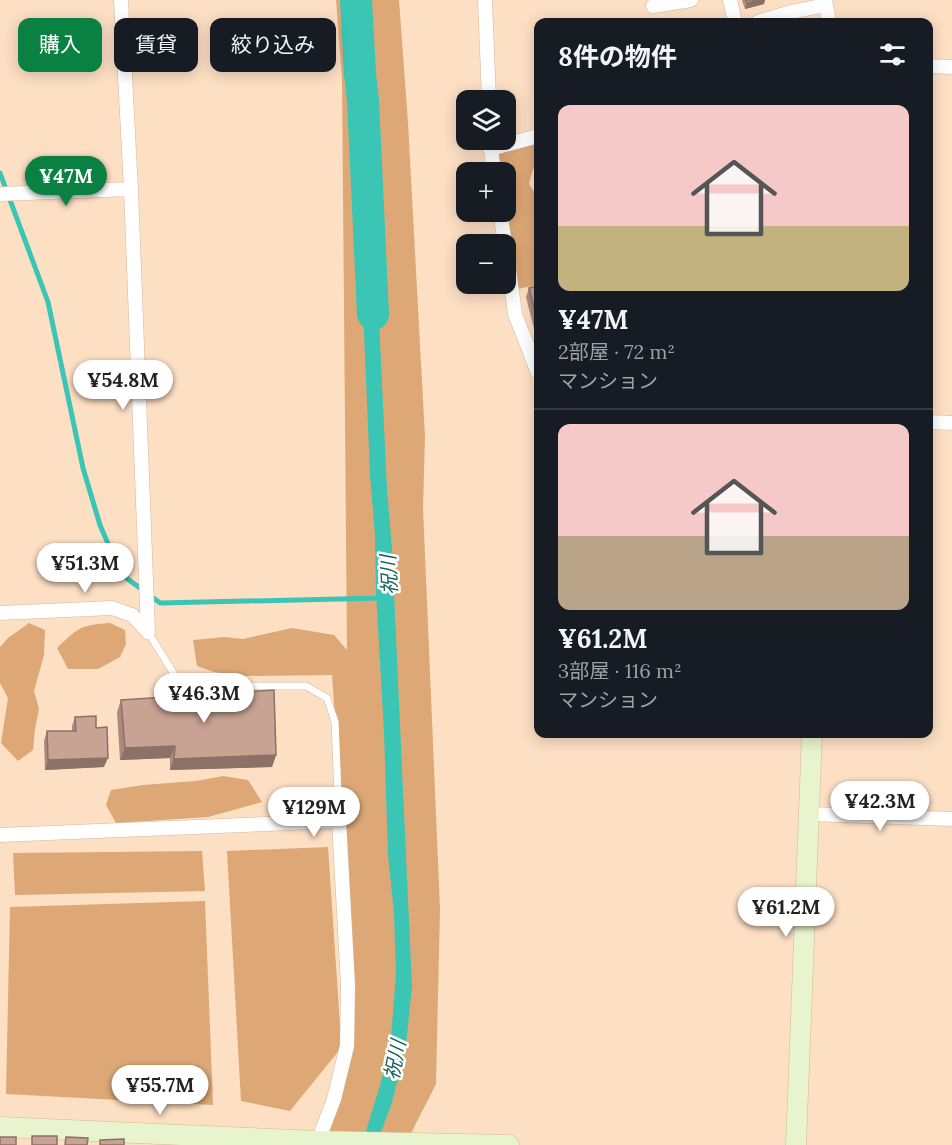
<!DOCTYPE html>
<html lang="ja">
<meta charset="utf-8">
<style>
body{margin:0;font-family:Lora,"Noto Sans JP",serif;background:#242831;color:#f1f3f6;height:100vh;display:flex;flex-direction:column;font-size:22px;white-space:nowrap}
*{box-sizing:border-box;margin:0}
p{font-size:20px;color:#9ea1a6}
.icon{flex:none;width:33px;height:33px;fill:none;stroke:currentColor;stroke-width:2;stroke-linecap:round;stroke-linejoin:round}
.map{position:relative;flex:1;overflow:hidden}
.side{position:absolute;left:534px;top:18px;width:399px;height:720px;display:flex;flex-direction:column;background:#171b24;border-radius:12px;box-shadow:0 3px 15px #0003}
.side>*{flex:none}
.banner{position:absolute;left:18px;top:18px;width:426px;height:54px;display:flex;gap:12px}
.tools{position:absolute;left:456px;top:90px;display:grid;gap:12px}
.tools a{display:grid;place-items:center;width:60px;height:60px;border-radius:12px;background:#171b24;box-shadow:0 3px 15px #0003;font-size:30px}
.price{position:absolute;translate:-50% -51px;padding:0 14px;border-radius:21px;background:#fff;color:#222;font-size:20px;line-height:39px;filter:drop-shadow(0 2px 3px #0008)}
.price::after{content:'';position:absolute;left:50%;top:36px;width:18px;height:14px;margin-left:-9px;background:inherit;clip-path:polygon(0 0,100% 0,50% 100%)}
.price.active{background:#0b8043;color:#fff}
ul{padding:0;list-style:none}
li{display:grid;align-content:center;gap:12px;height:318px;padding:0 24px}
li+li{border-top:2px solid #363941}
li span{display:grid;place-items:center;height:186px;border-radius:12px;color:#555}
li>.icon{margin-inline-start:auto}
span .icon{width:108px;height:108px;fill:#fffc;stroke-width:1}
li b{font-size:26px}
h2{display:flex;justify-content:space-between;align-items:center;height:72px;padding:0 24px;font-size:26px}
.pill{padding:0 21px;border-radius:12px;background:#171b24;box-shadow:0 3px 15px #0003;font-size:21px;line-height:54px}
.pill.active{background:#0b8043;color:#fff}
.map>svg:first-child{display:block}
.green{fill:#dda876}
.water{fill:#3ac5b5}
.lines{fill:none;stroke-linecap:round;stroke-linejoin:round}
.stream{stroke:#3ac5b5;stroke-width:5}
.river{stroke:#3ac5b5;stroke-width:32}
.lane-casing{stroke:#d5b79c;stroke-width:8}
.street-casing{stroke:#d5b79c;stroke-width:15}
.secondary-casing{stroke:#d5b79c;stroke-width:21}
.lane{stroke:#fff;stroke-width:7}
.street{stroke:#fff;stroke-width:14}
.secondary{stroke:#e8f4cd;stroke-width:20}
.wall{fill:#ac8b7e}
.shaded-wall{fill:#8c7166}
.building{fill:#c8a292;stroke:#8c7166;stroke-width:1.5}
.labels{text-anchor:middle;stroke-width:5;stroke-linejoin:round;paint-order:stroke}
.water-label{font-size:20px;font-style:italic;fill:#1b645c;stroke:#fff}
</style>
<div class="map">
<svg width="952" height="1145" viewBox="0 0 952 1145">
<rect width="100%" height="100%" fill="#fddfc3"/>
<path class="green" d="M336,0h63l9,123 17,314 -2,71 17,401 -4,175 -31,61h-97l31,-65 2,-32 -51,63 -49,-10 -14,-250 101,-4 13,193 9,-113 -18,-252 -89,1 -29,-4 -17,-6 -4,-26 32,-3 18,2 49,-11 42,7 13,15 -5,-571z
M538,141v25l-5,3 -4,15 9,14v87l-26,5 -6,-78v-40h-12l-4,-23z
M29,623l16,7 -1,25 -10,36 5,18 -4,20 -2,21 -15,11 -17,-18 7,-45 -8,-15v-36l8,-9z
M110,623l15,7 1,14 -6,13 -22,12h-30l-11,-21c21,-20 23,-23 53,-25z
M223,776l25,4 14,22 -54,15 -92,6 -10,-18 5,-15 32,-5 53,-4z
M202,851l3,40 -190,4 -2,-42z
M205,901l8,204 -207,-11 4,-187z"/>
<path class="water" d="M361,261l16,17 10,212 5,59 6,132 14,306 -6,57 -14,59 -16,42h-16l6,-14 15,-49 10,-44 5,-64 -2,-61 -6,-58 -4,-123 -8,-140 -1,-56 -5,-62z"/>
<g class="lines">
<path class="stream" d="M0,173l48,129 35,166 17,57 21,49 39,29 223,-5"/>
<path class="river" d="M356,0l4,74 3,26 10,214"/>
<g class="lane-casing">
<path id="lane" d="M148,632l31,50 10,4h117l21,12 8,24 4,99"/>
</g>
<g class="street-casing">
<path id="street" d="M121,0l10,189 17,443
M485,0l4,100
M730,0l5,22
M825,0l4,22
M653,6l38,-6
M758,22l33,-10 35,-7
M928,66l24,1
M490,142l4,30
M490,149l48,-13
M0,194l131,-5
M500,212l5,32
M506,248l9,66 23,59
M928,422l24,1
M0,613l112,-5 20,7 16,17
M809,814l143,5
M0,835l339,-14 9,165 -1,60 -13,53 -16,42"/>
</g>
<g class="secondary-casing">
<path id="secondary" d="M0,1127l318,14 191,4
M796,1145l16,-411"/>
</g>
<use href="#lane" class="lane"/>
<use href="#street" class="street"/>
<use href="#secondary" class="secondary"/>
</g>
<path class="wall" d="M742,0h23l-1,4 -19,5z
M538,286v58l-12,-47 3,-9z
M121,700l155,55 -4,12 -102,3v-12l-50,2 -3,-48z
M75,717l21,11 8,39 -59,3 -1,-29 3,-10h25v-5z"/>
<path class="shaded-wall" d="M760,0h5l-1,4 -19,5 2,-6z
M175,746l-5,12 -50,2 5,-12z
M276,755l-4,12 -102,3 4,-11z
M108,758l-4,9 -59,3 3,-10z"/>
<path class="building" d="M746,0h14l-13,3z
M538,286v37l-9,-35z
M274,690l2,65 -102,4 1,-13 -50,2 -4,-48z
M96,716v12l11,-1 1,31 -60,2 -1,-29h29l-1,-14z
M32,1136h25v9h-25z
M0,1137h16v8h-16z
M66,1137l22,1 -1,7h-22z
M124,1139v6h-24v-5z"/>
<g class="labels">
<g class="water-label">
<text transform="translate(389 575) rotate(-93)" y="7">祝川</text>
<text transform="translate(395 1060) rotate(-79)" y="7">祝川</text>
</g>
</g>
</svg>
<div class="tools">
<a><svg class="icon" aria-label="layers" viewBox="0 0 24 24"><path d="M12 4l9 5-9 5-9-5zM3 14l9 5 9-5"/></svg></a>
<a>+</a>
<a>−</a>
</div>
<b class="price active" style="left:66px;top:207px">¥47M</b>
<b class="price" style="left:123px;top:411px">¥54.8M</b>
<b class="price" style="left:85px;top:594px">¥51.3M</b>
<b class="price" style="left:204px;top:724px">¥46.3M</b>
<b class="price" style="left:880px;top:832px">¥42.3M</b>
<b class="price" style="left:314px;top:838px">¥129M</b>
<b class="price" style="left:786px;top:938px">¥61.2M</b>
<b class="price" style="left:160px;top:1116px">¥55.7M</b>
<div class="banner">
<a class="pill active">購入</a>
<a class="pill">賃貸</a>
<a class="pill">絞り込み</a>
</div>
<section class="side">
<h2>8件の物件<svg class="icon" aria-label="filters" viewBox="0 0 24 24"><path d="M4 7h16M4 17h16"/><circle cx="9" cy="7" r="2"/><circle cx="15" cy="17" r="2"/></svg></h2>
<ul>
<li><span style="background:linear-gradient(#f6c9c9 65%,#c2b280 0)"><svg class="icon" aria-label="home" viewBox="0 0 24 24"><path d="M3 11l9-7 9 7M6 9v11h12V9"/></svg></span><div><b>¥47M</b><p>2部屋 · 72 m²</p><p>マンション</p></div></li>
<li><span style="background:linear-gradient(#f6c9c9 60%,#b9a48a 0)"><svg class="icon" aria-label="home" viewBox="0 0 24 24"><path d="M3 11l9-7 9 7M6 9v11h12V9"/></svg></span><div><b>¥61.2M</b><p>3部屋 · 116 m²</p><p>マンション</p></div></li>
</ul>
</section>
</div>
